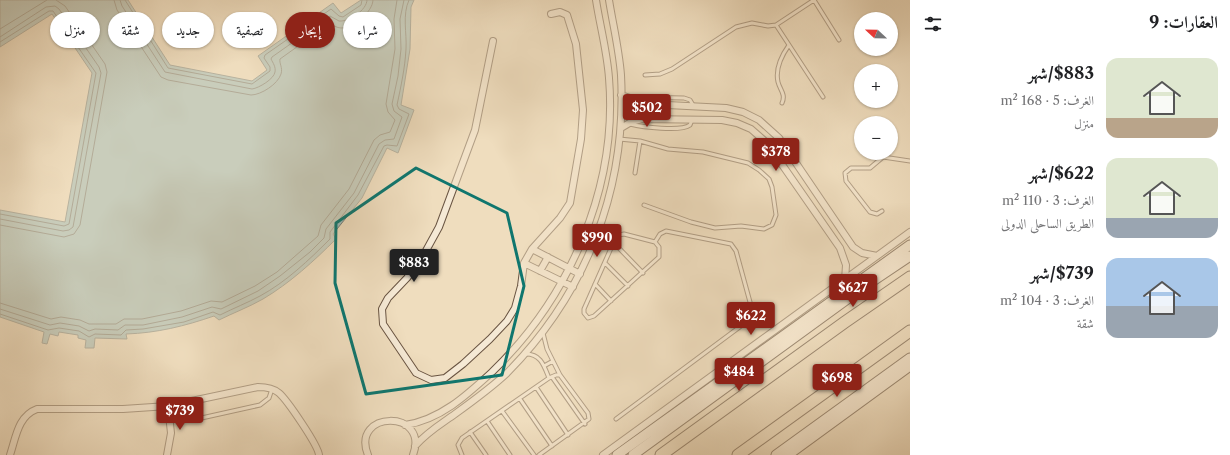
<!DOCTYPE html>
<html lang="ar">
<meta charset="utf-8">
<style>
body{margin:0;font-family:"Libre Caslon Text",Amiri,serif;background:#f6f6f6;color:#202124;direction:rtl;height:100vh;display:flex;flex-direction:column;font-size:15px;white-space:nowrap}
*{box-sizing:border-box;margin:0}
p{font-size:13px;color:#757577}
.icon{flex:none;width:22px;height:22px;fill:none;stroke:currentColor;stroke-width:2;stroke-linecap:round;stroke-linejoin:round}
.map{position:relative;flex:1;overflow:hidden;direction:ltr}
.details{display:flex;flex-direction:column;background:#fff;width:320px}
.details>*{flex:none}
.hud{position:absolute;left:12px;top:12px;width:380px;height:36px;direction:rtl;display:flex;gap:8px}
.needle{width:26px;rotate:292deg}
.fabs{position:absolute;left:854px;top:12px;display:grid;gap:8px}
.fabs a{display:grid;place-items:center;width:44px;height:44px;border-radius:50%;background:#fff;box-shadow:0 1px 3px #0004;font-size:20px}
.price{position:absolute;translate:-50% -34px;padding:0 9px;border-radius:4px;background:#8f2418;color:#fff;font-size:13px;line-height:26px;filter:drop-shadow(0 1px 2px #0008)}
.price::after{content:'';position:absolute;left:50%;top:24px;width:12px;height:9px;margin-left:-6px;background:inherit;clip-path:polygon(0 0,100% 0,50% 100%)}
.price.on{background:#222;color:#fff}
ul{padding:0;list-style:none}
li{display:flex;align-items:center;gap:12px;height:100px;padding:0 12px}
li span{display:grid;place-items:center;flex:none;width:112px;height:80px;border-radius:12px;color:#555}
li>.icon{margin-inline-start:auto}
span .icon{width:48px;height:48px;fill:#fffc;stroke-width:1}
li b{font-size:17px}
h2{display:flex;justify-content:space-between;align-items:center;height:48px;padding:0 12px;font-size:17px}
.tag{padding:0 14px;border-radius:18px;background:#fff;box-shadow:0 1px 3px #0004;font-size:14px;line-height:36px}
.tag.on{background:#8f2418;color:#fff}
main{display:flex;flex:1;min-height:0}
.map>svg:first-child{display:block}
.water{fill:#9cbab9;stroke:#767f79}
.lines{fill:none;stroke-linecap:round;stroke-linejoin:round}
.shore{stroke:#6c7069;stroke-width:1}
.lane-casing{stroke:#695442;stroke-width:5}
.street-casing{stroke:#695442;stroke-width:8}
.secondary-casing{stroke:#3c2719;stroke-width:11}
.highway-casing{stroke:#3c2719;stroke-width:13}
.lane{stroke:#f5e9d5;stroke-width:3}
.street{stroke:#f5e9d5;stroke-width:6}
.secondary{stroke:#f5e9d5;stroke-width:9}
.highway{stroke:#efddbe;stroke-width:11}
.marked{fill:none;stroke:#0f766e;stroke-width:3;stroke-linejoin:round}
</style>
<main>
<section class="details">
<h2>العقارات: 9<svg class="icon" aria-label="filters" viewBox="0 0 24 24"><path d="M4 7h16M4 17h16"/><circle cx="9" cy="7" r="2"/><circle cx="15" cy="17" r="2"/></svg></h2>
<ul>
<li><span style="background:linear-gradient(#dfe7d0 75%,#b9a48a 0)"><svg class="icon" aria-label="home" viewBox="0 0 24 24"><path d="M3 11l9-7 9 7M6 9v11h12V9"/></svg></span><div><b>$883/شهر</b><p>الغرف: 5 · 168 m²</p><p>منزل</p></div></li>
<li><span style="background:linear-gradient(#dfe7d0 75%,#9aa5b1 0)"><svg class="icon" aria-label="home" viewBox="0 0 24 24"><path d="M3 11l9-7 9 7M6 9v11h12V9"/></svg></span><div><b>$622/شهر</b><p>الغرف: 3 · 110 m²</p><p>الطريق الساحلى الدولى</p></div></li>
<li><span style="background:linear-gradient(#a9c7e8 60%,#9aa5b1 0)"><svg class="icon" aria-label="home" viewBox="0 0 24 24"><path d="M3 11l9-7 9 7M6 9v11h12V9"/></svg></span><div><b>$739/شهر</b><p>الغرف: 3 · 104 m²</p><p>شقة</p></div></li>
</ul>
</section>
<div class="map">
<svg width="910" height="455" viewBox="0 0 910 455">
<rect width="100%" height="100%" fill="#efddbe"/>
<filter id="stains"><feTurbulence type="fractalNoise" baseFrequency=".005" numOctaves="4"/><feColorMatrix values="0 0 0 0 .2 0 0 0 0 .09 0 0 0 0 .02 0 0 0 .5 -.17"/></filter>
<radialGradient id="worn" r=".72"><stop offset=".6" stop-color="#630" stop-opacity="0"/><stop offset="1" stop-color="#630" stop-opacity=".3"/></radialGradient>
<path class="water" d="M0,0h128l42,65 82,16 15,-11 -9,-14 75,-53 8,10 20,-13h53l-3,7 -1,42 -9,56 13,5 -16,43 -11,-5 -25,50 -29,36 3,5c-22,22 -46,44 -73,60 -14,8 -30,14 -44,21l-5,-4c-29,10 -57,17 -88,18l1,5 -32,-1 -1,10h-9l1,-8 -8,-2v-3l-19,-3 -1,4 -8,-2 -3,10 -5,-1 2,-11 -44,-15v-107l65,12 27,-149 -40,-59 -52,33z"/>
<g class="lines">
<path class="shore" d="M114,0l3,10 44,67 7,3 83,15c10,0 27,-11 30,-21 2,-6 -2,-11 -1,-15l49,-35c4,1 8,4 12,4 12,0 32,-16 32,-28
M120,0l2,6 43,66 87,17c7,-1 22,-10 23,-17 1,-5 -2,-9 -4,-13l1,-2 58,-41 9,5c10,1 28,-11 28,-21
M125,0l43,68 84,16 18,-13v-4l-6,-9 1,-3 66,-46 8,7 4,1 18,-12 1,-5
M0,29l47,-29
M0,37l46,-30 9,-1 4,3 40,58 2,6 -28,154 -4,3 -6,1 -63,-12
M0,42l49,-31h4l43,62 -27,151 -5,2 -64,-12
M0,225l64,12 10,-3 6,-9 27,-153 -2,-8 -40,-58 -9,-6
M0,303l51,16 10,-2 19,3 9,4h27l8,-5h18l39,-8 30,-10 11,1 33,-16 22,-14 41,-36 3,-11 28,-36 25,-49 6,-5 10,-3 5,-12 -7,-8 -2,-8 9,-55 -1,-30 3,-19
M0,309l50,16 10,-2 19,3 10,5 6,-2 23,1 7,-5h18l39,-8 30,-10 9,2 37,-18 22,-15 30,-24 14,-14 2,-9 28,-36 25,-49 6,-4 9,-1 8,-22 -8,-6 -2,-7 6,-28 3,-27 -1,-30 4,-19
M0,314l48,16 11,-2 20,3 10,6 6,-3 26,1 5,-5 17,-1 41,-7 29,-10 7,3c14,-7 27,-12 40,-19 26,-14 49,-36 70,-57v-7l28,-37 26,-49 3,-1 10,1 12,-32 -10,-5 -2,-4c4,-19 8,-37 9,-56 1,-16 -4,-34 3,-49"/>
<g class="lane-casing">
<path id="lane" d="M814,0l25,40
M776,25l47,72
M645,75l15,-1 12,-5 64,-42 16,-4 16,3 8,-1 38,-25
M633,97l51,1 6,2 3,5
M782,103c4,-9 -2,-13 -4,-21 -3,-13 4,-27 11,-37
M630,124c12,3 51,8 60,1l2,-5
M619,139l21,2 28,8 35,3 45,11 11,7 10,9 3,8 4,28 -4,10 -8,4 -23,-3 -26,2 -24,-6 -47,-17
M635,173l5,-32
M882,211l-5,3 -7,-2 -24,-31 -1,-8 6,-5h19l13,-11 27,4
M600,226l19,9
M624,234l31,8 4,5v10l-65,59 -6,2 -4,-5v-4l32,-72 3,-2z
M614,243l29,30
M605,263l23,23
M595,284l16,17
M543,333l4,16 13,26
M526,354c15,0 18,12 23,24
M544,366l9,-5
M552,377l33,47
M536,387l32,48
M520,399l32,47
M184,403l4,13 9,3 63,-14 9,-7 3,-9
M502,411l32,44
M616,419l133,-99 4,-7 -17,-62 -5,-7 -65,-13 -6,3 -5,8
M487,421l23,34
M470,432l16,23
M462,455l-4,-10 4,-7 87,-60 7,-3h4l28,38 1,6 -50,36"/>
</g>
<g class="street-casing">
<path id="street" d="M493,41l-18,89 -36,97 -17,31 -15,20 -19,20 -6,11 1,15 33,49 15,7 14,-2 18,-14 27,-25 17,-18 8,-13 6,-22 3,-23 8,-14 48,25
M621,95l27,9 78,4 17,4 16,8 20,18 74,109 9,6 15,3
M621,128l10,-6 11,-3 80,1 15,3 14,6 16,14 73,105 6,17 -1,15
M532,249l28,-31 10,-15 11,-64 2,-29 -7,-66 -9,-29 -7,-3 -9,2
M524,263l49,24
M540,271l8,-14
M405,425c35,-5 62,-30 87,-53 78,-75 126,-185 117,-294 -2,-27 -9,-52 -13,-78
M415,446c12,-14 26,-22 40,-32 18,-13 36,-26 52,-41 80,-81 120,-185 114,-298 -2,-26 -8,-50 -12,-75
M10,455c6,-18 8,-39 27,-46h86l45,-3 90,-19c8,0 15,1 21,6 8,7 39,52 40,62
M167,455l4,-22 -3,-27
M368,455c-18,-45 62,-46 45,0
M603,455l307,-223"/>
</g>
<g class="secondary-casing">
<path id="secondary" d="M617,455l293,-210
M633,455l228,-166 49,-33
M776,455l134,-97
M788,455l122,-89"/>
</g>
<g class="highway-casing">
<path id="highway" d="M661,455l184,-133 65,-45
M738,455l172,-124"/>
</g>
<use href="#lane" class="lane"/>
<use href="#street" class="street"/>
<use href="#secondary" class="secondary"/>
<use href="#highway" class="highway"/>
</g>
<path d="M0 0H910V455H0ZM416,168l91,45 17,73 -22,89 -136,19 -31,-111 1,-60z" fill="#efddbe" fill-opacity=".55" fill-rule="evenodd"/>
<path class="marked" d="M416,168l91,45 17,73 -22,89 -136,19 -31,-111 1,-60z"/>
<rect width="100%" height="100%" filter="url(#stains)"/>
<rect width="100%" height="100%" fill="url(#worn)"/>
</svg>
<div class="fabs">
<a><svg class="needle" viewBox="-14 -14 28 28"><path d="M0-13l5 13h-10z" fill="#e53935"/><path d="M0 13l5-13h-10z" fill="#757577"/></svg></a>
<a>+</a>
<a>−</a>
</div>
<b class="price" style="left:647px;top:128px">$502</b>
<b class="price" style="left:776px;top:172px">$378</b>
<b class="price" style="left:597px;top:258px">$990</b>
<b class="price on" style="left:414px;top:283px">$883</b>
<b class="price" style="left:853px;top:308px">$627</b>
<b class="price" style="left:751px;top:336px">$622</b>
<b class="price" style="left:739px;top:392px">$484</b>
<b class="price" style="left:837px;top:398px">$698</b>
<b class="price" style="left:180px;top:431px">$739</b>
<div class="hud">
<a class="tag">شراء</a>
<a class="tag on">إيجار</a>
<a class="tag">تصفية</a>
<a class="tag">جديد</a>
<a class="tag">شقة</a>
<a class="tag">منزل</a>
</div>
</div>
</main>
